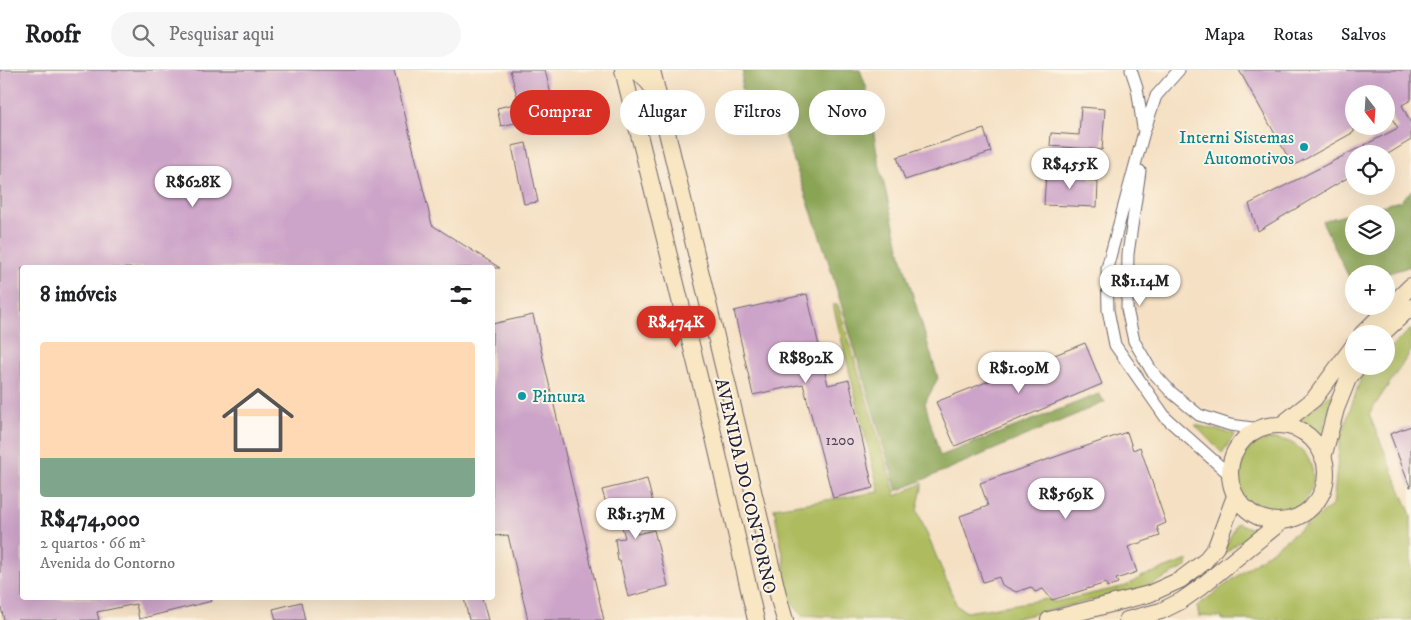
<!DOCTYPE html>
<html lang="pt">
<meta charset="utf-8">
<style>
body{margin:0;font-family:"IM FELL DW Pica",serif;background:#f6f6f6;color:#202124;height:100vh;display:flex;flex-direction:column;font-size:19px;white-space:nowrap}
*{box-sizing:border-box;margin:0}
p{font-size:16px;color:#757577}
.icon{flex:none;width:28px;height:28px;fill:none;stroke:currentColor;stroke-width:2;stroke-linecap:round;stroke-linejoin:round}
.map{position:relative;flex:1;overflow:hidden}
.panel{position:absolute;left:20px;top:195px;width:475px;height:335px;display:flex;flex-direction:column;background:#fff;border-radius:5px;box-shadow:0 5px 20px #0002}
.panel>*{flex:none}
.top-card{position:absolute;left:510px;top:20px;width:475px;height:45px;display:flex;gap:10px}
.needle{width:32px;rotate:163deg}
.tools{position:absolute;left:1345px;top:15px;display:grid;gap:10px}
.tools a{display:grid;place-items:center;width:50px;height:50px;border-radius:50%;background:#fff;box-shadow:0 5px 20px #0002;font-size:25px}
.price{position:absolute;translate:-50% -42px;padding:0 11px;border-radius:18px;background:#fff;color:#222;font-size:16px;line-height:32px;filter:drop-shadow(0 1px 2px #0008)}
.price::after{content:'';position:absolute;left:50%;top:30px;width:15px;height:11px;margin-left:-8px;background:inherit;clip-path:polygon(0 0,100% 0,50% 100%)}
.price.selected{background:#d93025;color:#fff}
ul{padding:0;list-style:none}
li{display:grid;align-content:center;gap:10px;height:265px;padding:0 20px}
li+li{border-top:1px solid #e0e0e0}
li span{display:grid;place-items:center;height:155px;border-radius:5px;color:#555}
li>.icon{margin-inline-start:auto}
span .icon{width:90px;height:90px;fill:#fffc;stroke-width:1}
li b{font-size:21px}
h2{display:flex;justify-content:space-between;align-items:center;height:60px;padding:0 20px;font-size:21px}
.chip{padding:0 18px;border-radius:22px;background:#fff;box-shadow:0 5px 20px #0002;font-size:18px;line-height:45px}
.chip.selected{background:#d93025;color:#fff}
header{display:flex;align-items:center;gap:30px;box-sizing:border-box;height:70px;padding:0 25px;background:#fff;border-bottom:1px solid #e0e0e0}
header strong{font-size:24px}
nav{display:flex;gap:28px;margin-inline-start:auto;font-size:18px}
.search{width:350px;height:45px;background:#f6f6f6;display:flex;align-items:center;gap:12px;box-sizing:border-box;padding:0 18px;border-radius:28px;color:#757577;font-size:19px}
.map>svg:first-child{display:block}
.green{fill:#aebc5e;stroke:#686f4c}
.forest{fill:#8aa455;stroke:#566348;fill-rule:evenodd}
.building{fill:#cda4c9}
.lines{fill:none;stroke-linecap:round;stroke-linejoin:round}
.street-casing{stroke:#6c646b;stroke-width:13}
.secondary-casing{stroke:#6c646b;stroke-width:18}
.street{stroke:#fff;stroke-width:11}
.secondary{stroke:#f9e7c3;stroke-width:16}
.culture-dot{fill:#0f9aa8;stroke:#fcf5e5;stroke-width:2}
.labels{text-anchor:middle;stroke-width:4;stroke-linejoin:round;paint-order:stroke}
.number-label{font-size:15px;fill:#4d425e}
.culture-label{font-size:18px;fill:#0d838f;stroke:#fcf5e5;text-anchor:end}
.street-label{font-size:18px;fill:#22223b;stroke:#fcf5e5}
</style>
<header>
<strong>Roofr</strong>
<div class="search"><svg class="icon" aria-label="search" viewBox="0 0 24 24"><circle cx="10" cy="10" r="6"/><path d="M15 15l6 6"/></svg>Pesquisar aqui</div>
<nav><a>Mapa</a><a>Rotas</a><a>Salvos</a></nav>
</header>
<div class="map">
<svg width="1411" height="550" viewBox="0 0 1411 550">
<rect width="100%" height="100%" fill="#fcf5e5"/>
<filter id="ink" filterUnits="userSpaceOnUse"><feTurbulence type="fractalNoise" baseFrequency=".02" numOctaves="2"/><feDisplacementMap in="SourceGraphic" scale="10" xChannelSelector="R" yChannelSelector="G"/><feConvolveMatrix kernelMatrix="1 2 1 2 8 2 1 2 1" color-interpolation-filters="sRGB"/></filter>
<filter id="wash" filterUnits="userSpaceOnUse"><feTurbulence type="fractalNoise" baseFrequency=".0096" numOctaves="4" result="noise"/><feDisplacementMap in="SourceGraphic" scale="20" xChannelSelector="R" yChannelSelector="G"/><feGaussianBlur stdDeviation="1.12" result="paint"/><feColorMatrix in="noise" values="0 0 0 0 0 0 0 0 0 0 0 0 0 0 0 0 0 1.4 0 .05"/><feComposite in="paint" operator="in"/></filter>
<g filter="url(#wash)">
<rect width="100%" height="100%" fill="#f5e0c3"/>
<path class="green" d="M833,235h5l58,191 27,-13 -6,27 40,96 10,6 80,-13 7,3 72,-16 15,-9 47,-17 -2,7 -41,21 -137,32h-154l-2,-2 -50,-3 -17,-19 -1,-36 -10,-52 105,-16z
M1411,259v22l-42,63 42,101v105h-188l-2,-3 -22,-1 -2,-10 136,-101 7,-66 22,-64 10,-9h14v-14z
M1335,322l-14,43 -25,-14z
M1195,355l40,9 -13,19z
M1237 407a38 38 0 1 1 76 0a38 38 0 1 1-76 0Z
M1237,453l18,7 -34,26z"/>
<path class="forest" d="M743,0h117l6,16 12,73 24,100 36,119 -13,25 15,53 159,-62 6,8 -208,89 -70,-234 -47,-136 -39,-32z
M1411,121v75l-25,8h-32l-1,12 -31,-65 78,-20zM1354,144h32v32h-32z"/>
<g id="blocks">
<path class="building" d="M0,0h394l38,155 68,43h-478v330h189l1,3 -73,18 -3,-15 -39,8 2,8h-95l-4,-16z
M510,0h35l13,53 -34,9 -9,-9 -14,3 -4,-18 13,-3 7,-9z
M1239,0h172v30l-9,5 9,19v16l-23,14h-34v20l-96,57 -9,-27 149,-76 -12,-19v-15h-32v38l-61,34z
M1081,37l24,2 -3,41 -52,-4 1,-13 28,2z
M984,59l7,23 -86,28 -8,-23z
M526,73l12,59 -14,2 -12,-58z
M1046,101l44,2 -1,7 9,1 -1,26 -53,-2z
M807,224l21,91 21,-5 24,108 -40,10 -30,-114 -50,11 -19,-84z
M533,245l71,305h-76l-20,-85 -16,1v-212z
M1085,273l17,41 -147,62 -19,-44z
M1411,356v61h-1l-20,-53z
M1127,362l6,18 7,-3 26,76 -9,4 3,9 -32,11 9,25 -21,7 2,4 -11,4 -1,-4 -54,17 -9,-11 -8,3 -4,-5 -15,5 -14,-7 -3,-8 -16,5 -23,-66 28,-10 -8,-23z
M647,409l6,24 -22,5 6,26 17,-4 14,56 -40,11 -8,-36h-2l-3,-22 10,-1 -7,-27 -9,2 -7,-23z
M464,528h18l6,22h-19z
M301,532l4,18h-29l-3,-11z"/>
</g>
</g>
<g filter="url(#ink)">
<use href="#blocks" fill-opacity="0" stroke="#6c646b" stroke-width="1"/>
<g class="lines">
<g class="street-casing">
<path id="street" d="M1131,0l6,18 6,40
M1179,0l-23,26 -12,36 -37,136 1,42 7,35 51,73 64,57
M1140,101l-12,83 -1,55 7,32 17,29 20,22 28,23 31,10 30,4"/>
</g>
<g class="secondary-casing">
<path id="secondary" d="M623,0l90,363 43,187
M636,0l13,13 5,8
M652,0l128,533 5,17
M1362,264l49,-48
M1382,264l29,-27
M1281,355l33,-26 40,-54
M1230 403a48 48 0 1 1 96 0a48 48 0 1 1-96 0Z
M1323,388l13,-49 12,-30 10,-13
M1049,550l100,-26 31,-14 24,-18 12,-15 19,-51
M1127,550l34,-9 20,-10 17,-12 84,-68"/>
</g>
<use href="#street" class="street"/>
<use href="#secondary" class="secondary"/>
</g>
</g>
<g class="culture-dot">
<circle cx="1304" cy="77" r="5"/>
<circle cx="522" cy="326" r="5"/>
</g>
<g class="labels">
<g class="number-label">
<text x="840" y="375">1200</text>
</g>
<g class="culture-label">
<text x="1294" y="73">Interni Sistemas<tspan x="1294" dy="21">Automotivos</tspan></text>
<text x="532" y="332" text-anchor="start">Pintura</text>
</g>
<g class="street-label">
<text transform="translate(746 416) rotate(77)" y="6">AVENIDA DO CONTORNO</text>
</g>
</g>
</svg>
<div class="tools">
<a><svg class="needle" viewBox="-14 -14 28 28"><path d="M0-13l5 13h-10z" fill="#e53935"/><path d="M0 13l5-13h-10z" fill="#757577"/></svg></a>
<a><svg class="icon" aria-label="locate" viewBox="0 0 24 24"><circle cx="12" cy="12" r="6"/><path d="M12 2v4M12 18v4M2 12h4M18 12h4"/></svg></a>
<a><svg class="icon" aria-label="layers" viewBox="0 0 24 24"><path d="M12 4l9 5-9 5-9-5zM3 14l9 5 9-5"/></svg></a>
<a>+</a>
<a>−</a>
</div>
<b class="price" style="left:1070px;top:120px">R$455K</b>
<b class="price" style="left:193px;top:138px">R$628K</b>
<b class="price" style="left:1140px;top:237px">R$1.14M</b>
<b class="price selected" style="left:676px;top:278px">R$474K</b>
<b class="price" style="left:806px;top:314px">R$892K</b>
<b class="price" style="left:1019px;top:324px">R$1.09M</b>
<b class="price" style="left:1066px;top:450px">R$569K</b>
<b class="price" style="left:636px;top:470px">R$1.37M</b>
<div class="top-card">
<a class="chip selected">Comprar</a>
<a class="chip">Alugar</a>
<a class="chip">Filtros</a>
<a class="chip">Novo</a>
</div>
<section class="panel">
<h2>8 imóveis<svg class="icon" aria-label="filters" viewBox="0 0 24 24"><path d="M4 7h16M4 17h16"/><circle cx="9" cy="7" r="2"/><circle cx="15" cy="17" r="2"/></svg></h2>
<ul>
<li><span style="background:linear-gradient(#ffd9b3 75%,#7fa58c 0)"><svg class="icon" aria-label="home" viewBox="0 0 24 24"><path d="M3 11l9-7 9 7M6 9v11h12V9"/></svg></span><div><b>R$474,000</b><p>2 quartos · 66 m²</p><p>Avenida do Contorno</p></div></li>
</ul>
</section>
</div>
